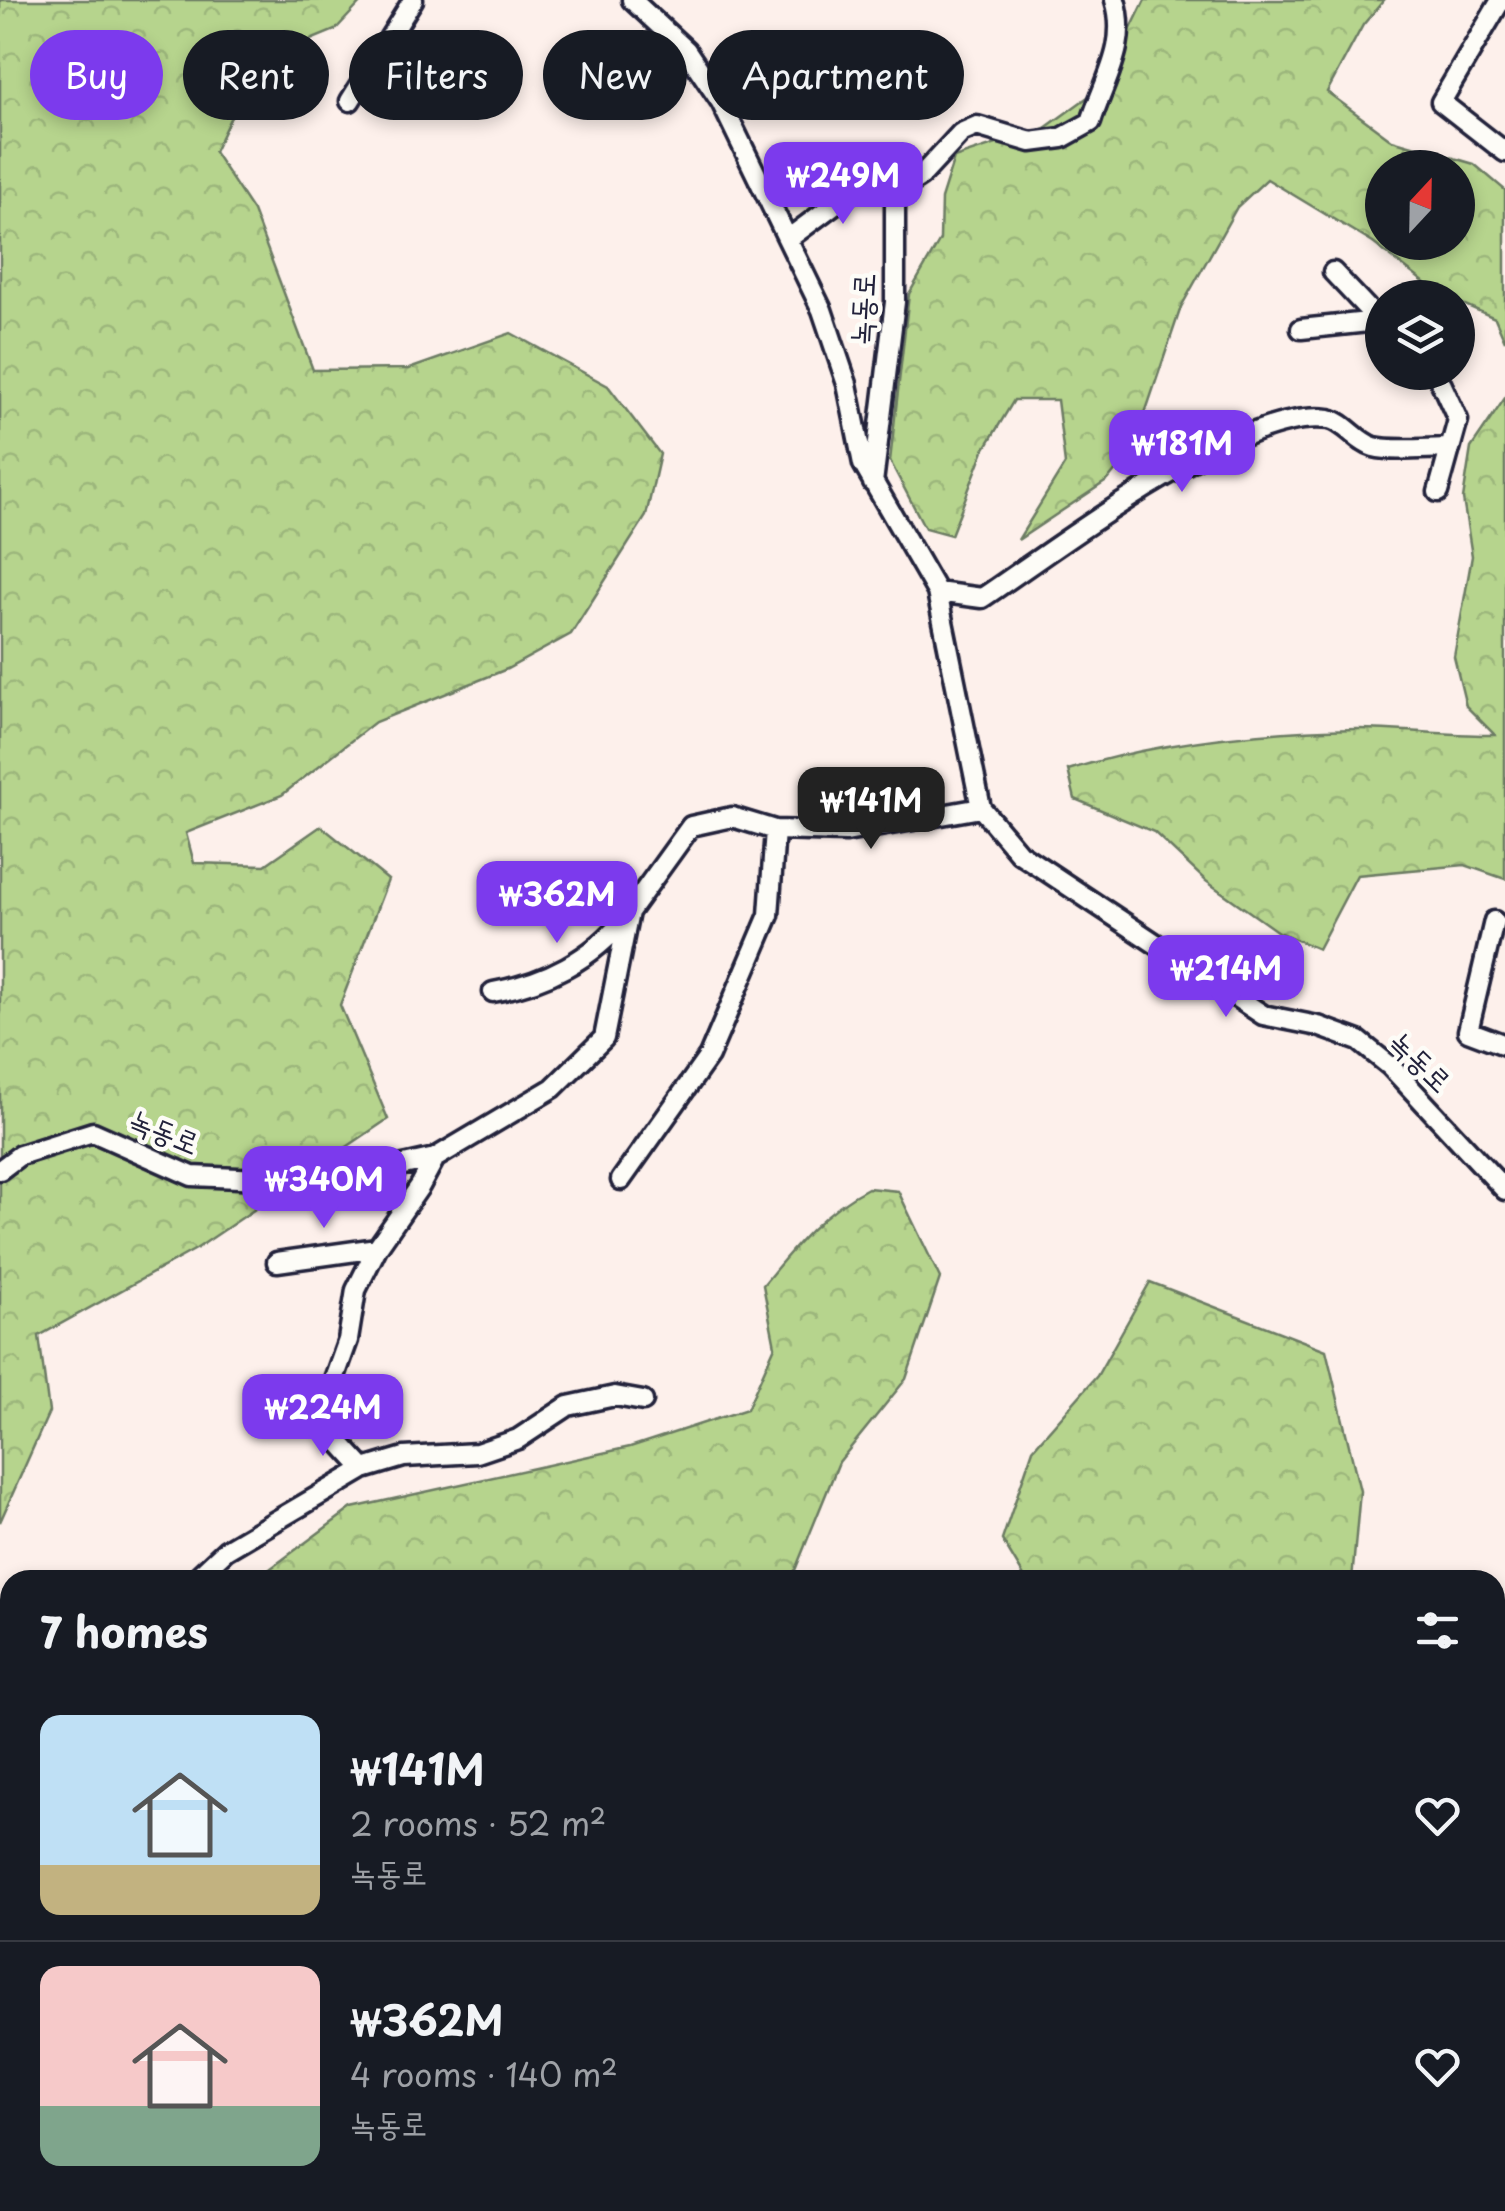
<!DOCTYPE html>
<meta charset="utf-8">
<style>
body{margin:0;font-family:"Playpen Sans","Poor Story",sans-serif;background:#242831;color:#f1f3f6;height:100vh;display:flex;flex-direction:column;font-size:38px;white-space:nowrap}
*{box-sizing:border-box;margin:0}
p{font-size:32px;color:#9ea1a6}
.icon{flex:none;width:55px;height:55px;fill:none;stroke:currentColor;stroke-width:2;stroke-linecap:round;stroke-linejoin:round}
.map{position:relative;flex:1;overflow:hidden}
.panel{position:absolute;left:0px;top:1570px;width:1505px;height:642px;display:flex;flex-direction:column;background:#171b24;border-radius:30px 30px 0 0;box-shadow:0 5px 15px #0003}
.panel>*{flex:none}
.top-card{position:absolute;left:30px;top:30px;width:1000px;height:90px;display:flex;gap:20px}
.needle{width:65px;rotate:22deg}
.buttons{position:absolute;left:1365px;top:150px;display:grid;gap:20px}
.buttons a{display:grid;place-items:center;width:110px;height:110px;border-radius:50%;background:#171b24;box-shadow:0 5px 15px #0003;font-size:50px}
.price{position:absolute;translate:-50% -85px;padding:0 22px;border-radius:20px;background:#7c3aed;color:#fff;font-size:32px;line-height:65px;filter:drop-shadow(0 2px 5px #0008)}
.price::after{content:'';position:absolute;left:50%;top:60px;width:30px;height:22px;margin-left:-15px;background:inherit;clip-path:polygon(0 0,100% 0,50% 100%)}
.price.current{background:#222;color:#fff}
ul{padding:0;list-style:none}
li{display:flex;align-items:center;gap:30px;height:250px;padding:0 40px}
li+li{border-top:2px solid #363941}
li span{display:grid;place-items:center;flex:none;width:280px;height:200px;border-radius:20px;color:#555}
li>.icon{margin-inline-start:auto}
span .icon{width:120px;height:120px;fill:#fffc;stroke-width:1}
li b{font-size:42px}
h2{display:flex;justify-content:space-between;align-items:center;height:120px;padding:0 40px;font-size:42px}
.chip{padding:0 35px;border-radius:45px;background:#171b24;box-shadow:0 5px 15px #0003;font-size:35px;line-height:90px}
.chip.current{background:#7c3aed;color:#fff}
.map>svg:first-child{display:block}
.forest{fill:url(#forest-crowns);stroke:#6c7b64;stroke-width:2.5;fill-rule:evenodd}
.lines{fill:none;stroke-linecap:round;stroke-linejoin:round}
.minor-casing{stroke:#22223b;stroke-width:25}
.minor{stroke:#fdfcf7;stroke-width:18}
.labels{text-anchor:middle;stroke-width:9;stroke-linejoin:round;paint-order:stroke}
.street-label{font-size:30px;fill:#22223b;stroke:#fdfcf7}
</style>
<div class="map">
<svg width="1505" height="2211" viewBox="0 0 1505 2211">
<defs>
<pattern id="forest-crowns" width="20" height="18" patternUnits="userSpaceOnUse" patternTransform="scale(2.5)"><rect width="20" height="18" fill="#b6d48d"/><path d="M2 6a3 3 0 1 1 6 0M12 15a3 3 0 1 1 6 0" fill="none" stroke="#9cb67b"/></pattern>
</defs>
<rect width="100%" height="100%" fill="#fdf0eb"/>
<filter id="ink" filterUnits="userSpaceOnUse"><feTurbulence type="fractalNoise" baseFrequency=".01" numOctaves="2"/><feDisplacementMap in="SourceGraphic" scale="20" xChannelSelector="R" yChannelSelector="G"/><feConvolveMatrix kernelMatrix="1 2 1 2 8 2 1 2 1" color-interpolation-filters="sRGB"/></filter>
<g filter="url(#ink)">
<path class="forest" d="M0,0h363l-28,30 -78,32 -43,90 39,59 60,159 96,-1 102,-36 97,53 52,68 -14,62 -75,118 -64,35 -132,53 -93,73 -96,38 8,30 71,2 56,-39 67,54 -48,125 48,114 -192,130 -157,87 10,76 -49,110z
M1145,0h239l-21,25 -36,67 65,48 82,24 31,26v151l-10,-23 -37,-16v-4l-20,-5 -65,-50 -106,-64 -30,28 -56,100 -48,142 -25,31 -90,60 47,-76 -8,-64h-43l-30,50 -33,85 -26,-7 -35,-67 19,-167 31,-54 1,-41 13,-41 91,-30 58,-42zM1382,168h76v74h-76z
M1505,398v481l-40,-14 -108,10 -39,74 -40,-17 -72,-51 -52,-49 -79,-33 -7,-29c92,-29 192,-39 289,-41 46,0 92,7 138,6l-29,-29 -12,-49 18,-101 -9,-57 8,-51z
M868,1188l30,3 42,87 -34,101 -67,83 -48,118h-536l97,-72 278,-61 117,-38 28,-63 -12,-61c32,-39 60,-74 105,-97z
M1150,1282l176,68 34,141 -8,89h-326l-24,-40 31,-91 64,-73z
M10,1948v148l-10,-3v-137z
M431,2203v-1l579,1 -11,8h-570z"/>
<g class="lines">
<g class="minor-casing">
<path id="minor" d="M1501,0l-60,102 64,50
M350,101l63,-101
M788,239l83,-62
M1333,272l49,52
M1301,329l77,-8
M1436,372l22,48 -20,72
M873,483l22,-181v-109l26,-17 40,-43 16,-7 54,16 31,-4 29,-16c13,-42 38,-77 24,-122
M937,592l45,6c75,-50 259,-192 347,-179 16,3 28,23 45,28 20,5 54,1 76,1
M981,808l38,45 244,162 55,11 41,15 31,25 115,124
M1494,921l-26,110 37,14
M493,992c52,-9 100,-33 133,-75
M435,1158l-15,28 -43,62 -21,42 -8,50 -25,70 7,22 34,37 40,-12 73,-4 41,-14 50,-33 47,-10 28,5
M0,1170l20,-15 73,-23 99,44 136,6 107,-24 118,-70 51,-50 25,-126 62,-86 41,-9 43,13 71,2 135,-24 -44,-216 -74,-128 -16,-80 -25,-74 -101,-208 -35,-52 -54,-50
M621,1180l88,-124 60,-141 6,-85
M277,1262l100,-14
M194,1580l32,-30 138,-81
M1495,1628l10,-5
M0,1804l10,-13
M0,1830l10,5
M0,1921l10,-8
M1495,2050l10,-19
M1495,2152l10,4
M1358,2211l9,-9"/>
</g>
<use href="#minor" class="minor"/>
</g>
</g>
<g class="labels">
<g class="street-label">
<text transform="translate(863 309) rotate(-87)" y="10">녹동로</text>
<text transform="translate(1420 1062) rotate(44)" y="10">녹동로</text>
<text transform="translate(164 1132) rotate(22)" y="10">녹동로</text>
</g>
</g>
</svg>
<div class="buttons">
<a><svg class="needle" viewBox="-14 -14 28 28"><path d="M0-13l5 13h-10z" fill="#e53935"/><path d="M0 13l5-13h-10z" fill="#9ea1a6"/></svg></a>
<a><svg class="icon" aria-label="layers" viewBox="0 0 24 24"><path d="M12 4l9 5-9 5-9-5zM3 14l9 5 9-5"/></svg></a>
</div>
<b class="price" style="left:843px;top:227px">₩249M</b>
<b class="price" style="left:1182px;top:495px">₩181M</b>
<b class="price current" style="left:871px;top:852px">₩141M</b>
<b class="price" style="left:557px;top:946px">₩362M</b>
<b class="price" style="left:1226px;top:1020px">₩214M</b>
<b class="price" style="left:324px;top:1231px">₩340M</b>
<b class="price" style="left:323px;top:1459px">₩224M</b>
<div class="top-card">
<a class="chip current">Buy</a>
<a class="chip">Rent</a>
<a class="chip">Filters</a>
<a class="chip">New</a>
<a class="chip">Apartment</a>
</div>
<section class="panel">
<h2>7 homes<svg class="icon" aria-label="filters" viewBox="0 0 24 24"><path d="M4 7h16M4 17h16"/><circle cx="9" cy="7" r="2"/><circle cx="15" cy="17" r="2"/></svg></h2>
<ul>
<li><span style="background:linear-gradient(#bfe0f5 75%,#c2b280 0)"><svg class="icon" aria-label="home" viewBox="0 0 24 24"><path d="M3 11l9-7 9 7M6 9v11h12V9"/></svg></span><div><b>₩141M</b><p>2 rooms · 52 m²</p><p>녹동로</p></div><svg class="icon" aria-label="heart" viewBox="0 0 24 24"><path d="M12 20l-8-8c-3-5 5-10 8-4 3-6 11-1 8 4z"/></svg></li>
<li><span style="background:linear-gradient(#f6c9c9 70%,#7fa58c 0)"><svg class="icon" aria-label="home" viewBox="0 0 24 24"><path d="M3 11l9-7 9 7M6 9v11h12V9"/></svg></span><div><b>₩362M</b><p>4 rooms · 140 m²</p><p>녹동로</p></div><svg class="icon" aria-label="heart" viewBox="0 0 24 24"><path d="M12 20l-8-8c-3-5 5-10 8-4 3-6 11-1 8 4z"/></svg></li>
</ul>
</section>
</div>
